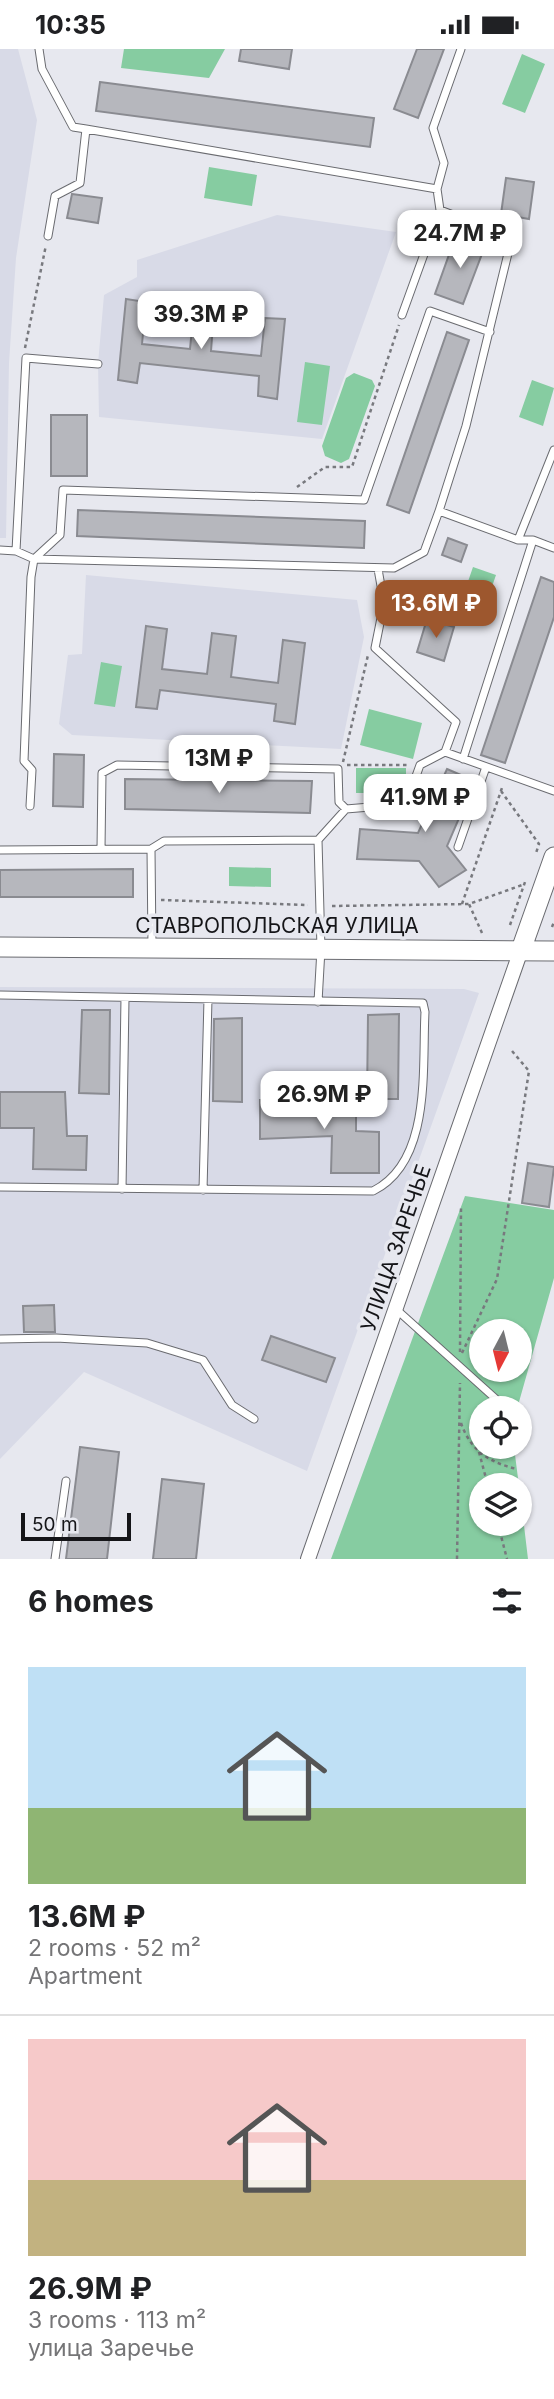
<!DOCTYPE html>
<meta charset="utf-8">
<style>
body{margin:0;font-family:Inter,sans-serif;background:#f6f6f6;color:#202124;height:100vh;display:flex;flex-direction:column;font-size:26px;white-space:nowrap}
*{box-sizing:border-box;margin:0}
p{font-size:23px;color:#757577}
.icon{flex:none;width:38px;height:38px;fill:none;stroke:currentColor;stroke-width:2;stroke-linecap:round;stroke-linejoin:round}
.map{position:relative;height:1510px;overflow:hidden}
.drawer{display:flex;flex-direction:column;background:#fff;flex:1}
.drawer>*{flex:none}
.needle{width:46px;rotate:187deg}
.fabs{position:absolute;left:469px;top:1270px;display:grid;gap:14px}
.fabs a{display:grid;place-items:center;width:63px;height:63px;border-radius:50%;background:#fff;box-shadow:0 2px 5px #0004;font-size:35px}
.scale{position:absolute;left:21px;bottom:18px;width:110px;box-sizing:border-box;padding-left:7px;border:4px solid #151518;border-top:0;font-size:19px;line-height:24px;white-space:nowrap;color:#151518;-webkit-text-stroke:5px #e7e8ef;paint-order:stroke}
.price{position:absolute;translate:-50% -60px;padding:0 16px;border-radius:14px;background:#fff;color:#222;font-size:23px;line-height:46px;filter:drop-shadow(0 2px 4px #0008)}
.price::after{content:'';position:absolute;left:50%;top:42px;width:21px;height:16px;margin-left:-10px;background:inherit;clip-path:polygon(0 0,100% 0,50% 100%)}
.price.current{background:#9d572e;color:#fff}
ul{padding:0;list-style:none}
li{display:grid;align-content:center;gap:14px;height:371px;padding:0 28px}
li+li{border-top:2px solid #e0e0e0}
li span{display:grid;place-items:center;height:217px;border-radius:0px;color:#555}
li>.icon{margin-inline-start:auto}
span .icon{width:126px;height:126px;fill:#fffc;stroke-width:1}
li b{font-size:30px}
h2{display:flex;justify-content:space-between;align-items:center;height:84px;padding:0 28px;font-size:30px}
.status{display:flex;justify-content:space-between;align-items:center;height:49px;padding:0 35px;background:#fff;direction:ltr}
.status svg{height:19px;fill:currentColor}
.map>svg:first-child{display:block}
.built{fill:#d8dae7}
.green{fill:#86cca1;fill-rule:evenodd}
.building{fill:#b6b7bd;stroke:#8a8b91;stroke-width:2}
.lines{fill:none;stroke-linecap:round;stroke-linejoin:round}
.lane-casing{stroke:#6a6b70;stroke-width:9}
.street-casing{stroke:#6a6b70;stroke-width:16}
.secondary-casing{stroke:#6a6b70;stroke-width:21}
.path{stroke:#78797e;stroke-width:2.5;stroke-dasharray:3.5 3.5;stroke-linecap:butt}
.lane{stroke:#fff;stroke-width:7}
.street{stroke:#fff;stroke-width:14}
.secondary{stroke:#fff;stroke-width:19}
.labels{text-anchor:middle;stroke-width:7;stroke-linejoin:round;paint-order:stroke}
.street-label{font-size:21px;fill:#151518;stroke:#e7e8ef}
</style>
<div class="status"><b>10:35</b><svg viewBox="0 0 49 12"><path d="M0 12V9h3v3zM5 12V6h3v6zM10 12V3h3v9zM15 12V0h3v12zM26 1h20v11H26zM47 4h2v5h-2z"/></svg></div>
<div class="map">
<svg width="554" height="1510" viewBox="0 0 554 1510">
<rect width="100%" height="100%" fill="#e7e8ef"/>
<path class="built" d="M0,0h18l19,71 -21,138 -7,105 -3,175h-6z
M277,166l119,17 -74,207 -223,-22 -1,-53 6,-69 33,-18v-17z
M86,526l271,25 7,37 -23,112 -269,-14 -13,-11 9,-69 14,-1z
M0,938l464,2 15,4 -172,478 -223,-99 -84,87z"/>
<path class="green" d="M124,0h101l-16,29 -88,-10z
M522,5l23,10 -20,49 -23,-9z
M209,118l48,8 -5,31 -48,-8z
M305,313l25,4 -8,59 -25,-3z
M354,324l18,7 3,6 -26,73 -8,4 -16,-7 -3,-10 24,-68z
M532,331l22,8 -11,38 -24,-9z
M473,518l23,8 -10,29 -23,-8z
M101,613l21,4 -7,41 -21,-3z
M369,660l53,14 -9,36 -53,-14z
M356,719h50v25h-50z
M229,818l42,1v19l-42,-1z
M465,1147l89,14v68l-37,131h-36v38h33l5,39h-38v38h39v-32l8,67h-197zM481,1283h39v38h-39z"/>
<path class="building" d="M241,0h51l-3,20 -50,-8z
M417,0h27l-26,69 -24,-9z
M100,33l274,36 -4,29 -274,-36z
M506,129l28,4 -5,37 -28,-5z
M72,145l30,4 -4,25 -31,-5z
M456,186l29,11 -22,58 -28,-10z
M126,250l20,3 -4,42 48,5 4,-40 20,2 -3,40 50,5 4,-38 20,1 -8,80 -19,-3 1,-20 -119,-13 -3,20 -19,-3z
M447,283l22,8 -60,173 -22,-8z
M51,366h36v61h-36z
M78,461l287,11 -1,27 -287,-12z
M448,489l19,7 -6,17 -19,-7z
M541,528l13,5v35l-49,146 -24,-8z
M427,570l27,8 -10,34 -27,-9z
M146,577l21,3 -5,40 45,5 5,-41 24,3 -5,41 47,6 5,-43 22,3 -10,81 -21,-3 2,-17 -116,-14 -3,19 -21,-2z
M54,705l30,1 -1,52 -30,-1z
M447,720l28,12 -28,65 19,24 -27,17 -20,-26 -62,-2 3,-30 58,4z
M125,730l187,2 -2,32 -185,-4z
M133,820v28h-133v-27z
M82,961h28l-1,84 -30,-1z
M399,965l-1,85h-31l1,-84z
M242,969v84l-29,-1 1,-82z
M0,1043h65l2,44h20l-1,34 -53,-1 1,-41h-34z
M260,1051l96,1v30l23,1v41h-48l1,-37 -72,3z
M528,1114l26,4 -5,40 -27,-4z
M54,1256l1,27h-31l-1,-26z
M271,1287l64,22 -9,24 -64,-22z
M80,1398l39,5 -12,107h-41z
M162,1430l42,5 -8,75h-43z"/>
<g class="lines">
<g class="lane-casing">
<path id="lane" d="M39,0l3,20 31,58 13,2
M437,140l7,-26 -11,-35 28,-79
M48,187l7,-40 25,-13 6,-54 351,60 3,21
M402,266l38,-105 72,27 -46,189 -27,85 79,29 36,-90
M518,491h15l21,8
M0,501l16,1 18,8 360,9 30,-16 15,-41
M16,502l10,-193 72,6
M378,520l6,34 -9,45 81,74 -11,30 109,39
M463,710l70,-219
M30,757l2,-36 -8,-9 7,-184 3,-18 26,-24 3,-45 301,10 66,-189 60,21
M458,798l28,-80
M101,800l1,-76 15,-8 221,4 1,33 7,7
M151,800l13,-8 154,-1
M0,801l151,-1 1,98
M0,946l423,8 2,9c-3,56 7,150 -52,179l-373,-4
M318,953l3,-53 -3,-109 28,-31 60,-5 14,-39 25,-13
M122,1140l3,-191
M203,1141l5,-191
M397,1261l110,99
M0,1290l56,-1 91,5 56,17 29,45 22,14
M55,1510l11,-78"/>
</g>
<g class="street-casing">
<path id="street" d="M308,1510l213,-609"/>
</g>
<g class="secondary-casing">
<path id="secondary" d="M0,898l554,4
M521,901l33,-93"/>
</g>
<path class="path" d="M25,299l21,-103
M297,438l28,-20h27l47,-142
M343,713l25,-107
M347,716h63
M501,742l38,53 -3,9
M161,851l147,5
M462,855l41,-119
M332,857l137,-2
M510,876l15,-43
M552,878l2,-5
M482,884l-13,-29 56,-20
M460,1303l1,-144
M462,1304l35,-74 32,-208 -17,-20
M461,1374c9,27 29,40 56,46
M479,1403l9,34
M498,1475l9,35
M457,1510l3,-176"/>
<use href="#lane" class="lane"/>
<use href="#street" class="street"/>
<use href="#secondary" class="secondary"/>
</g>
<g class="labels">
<g class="street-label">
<text x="277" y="884">СТАВРОПОЛЬСКАЯ УЛИЦА</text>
<text transform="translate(396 1199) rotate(-71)" y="7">УЛИЦА ЗАРЕЧЬЕ</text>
</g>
</g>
</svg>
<div class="fabs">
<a><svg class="needle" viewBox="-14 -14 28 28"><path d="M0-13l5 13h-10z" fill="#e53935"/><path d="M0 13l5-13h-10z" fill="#757577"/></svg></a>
<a><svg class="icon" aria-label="locate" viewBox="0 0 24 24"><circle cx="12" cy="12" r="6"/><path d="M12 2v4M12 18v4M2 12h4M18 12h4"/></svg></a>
<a><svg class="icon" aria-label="layers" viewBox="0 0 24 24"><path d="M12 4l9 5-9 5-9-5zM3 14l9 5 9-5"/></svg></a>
</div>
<div class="scale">50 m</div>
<b class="price" style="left:460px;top:221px">24.7M ₽</b>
<b class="price" style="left:201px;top:302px">39.3M ₽</b>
<b class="price current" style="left:436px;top:591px">13.6M ₽</b>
<b class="price" style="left:219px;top:746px">13M ₽</b>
<b class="price" style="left:425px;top:785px">41.9M ₽</b>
<b class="price" style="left:324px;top:1082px">26.9M ₽</b>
</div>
<section class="drawer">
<h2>6 homes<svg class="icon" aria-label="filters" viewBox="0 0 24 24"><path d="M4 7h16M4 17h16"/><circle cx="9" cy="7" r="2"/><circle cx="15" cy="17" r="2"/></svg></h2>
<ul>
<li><span style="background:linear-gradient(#bfe0f5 65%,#8fb573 0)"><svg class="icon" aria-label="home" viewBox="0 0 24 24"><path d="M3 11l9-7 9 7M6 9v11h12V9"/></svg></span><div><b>13.6M ₽</b><p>2 rooms · 52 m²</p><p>Apartment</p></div></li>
<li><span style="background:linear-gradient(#f6c9c9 65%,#c2b280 0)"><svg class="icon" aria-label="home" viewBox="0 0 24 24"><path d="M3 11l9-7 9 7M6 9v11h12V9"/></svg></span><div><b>26.9M ₽</b><p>3 rooms · 113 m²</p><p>улица Заречье</p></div></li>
</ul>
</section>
